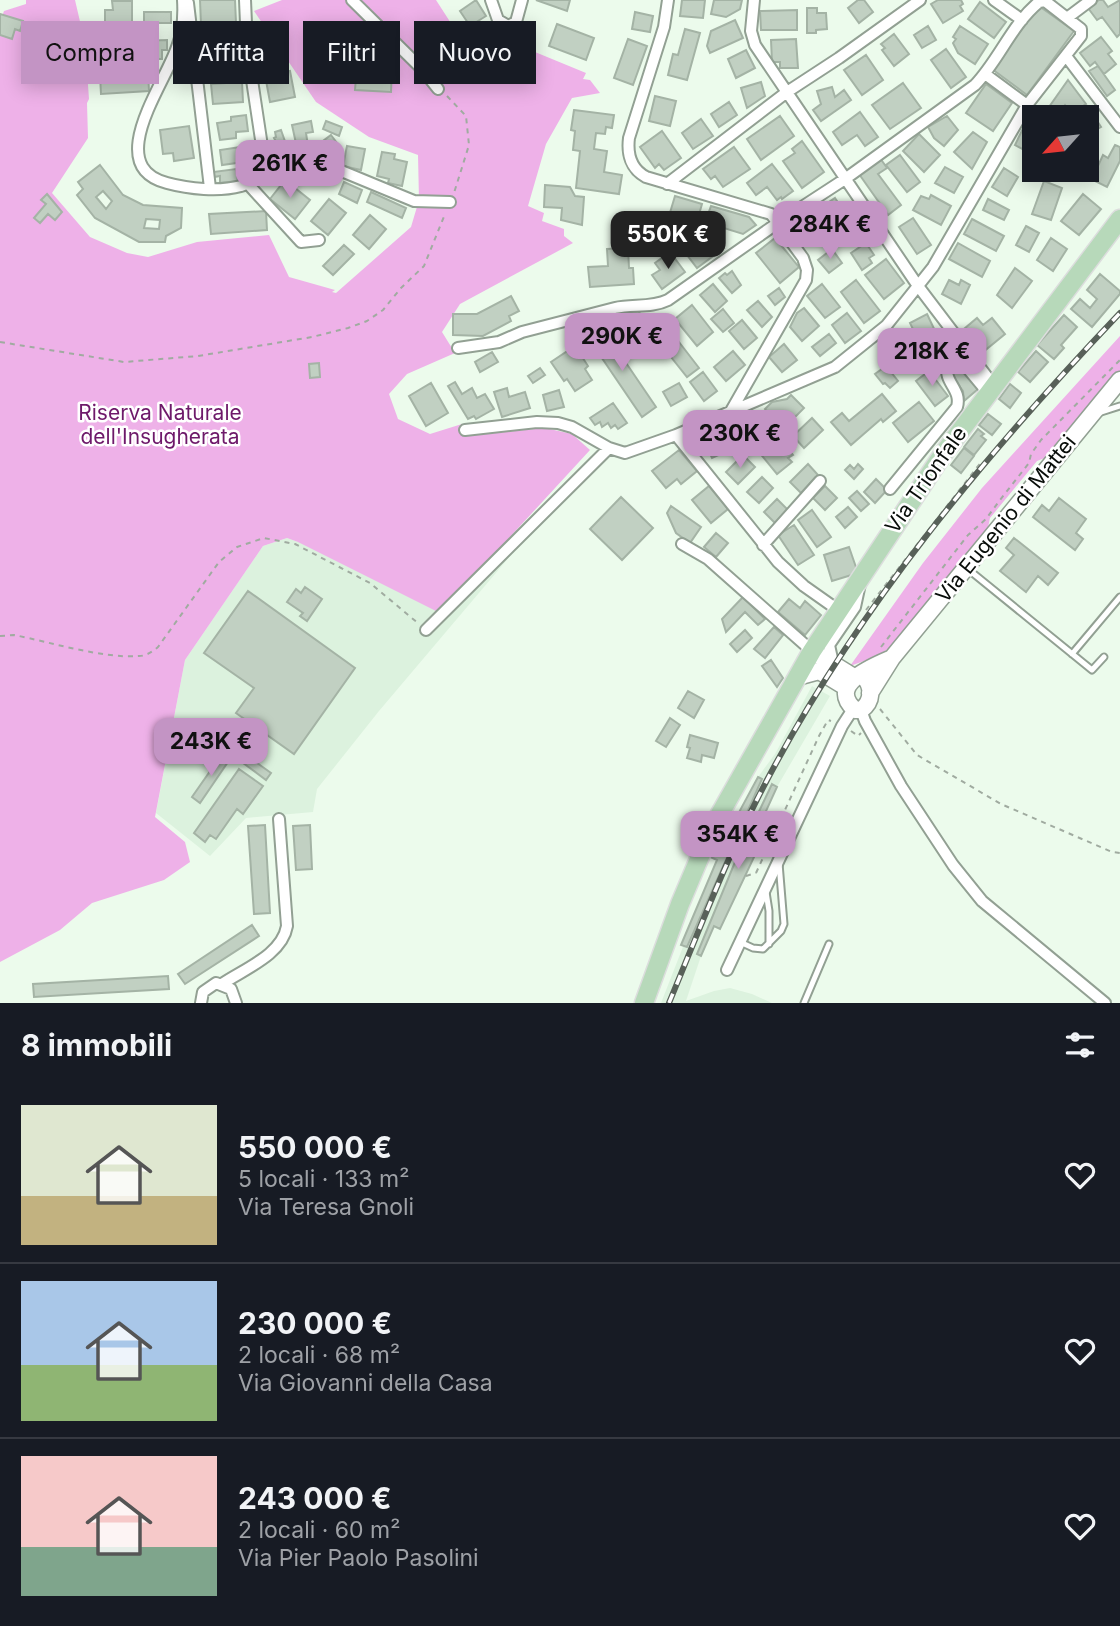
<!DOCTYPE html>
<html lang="it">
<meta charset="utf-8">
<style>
body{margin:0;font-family:Inter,sans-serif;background:#242831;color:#f1f3f6;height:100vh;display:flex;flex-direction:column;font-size:26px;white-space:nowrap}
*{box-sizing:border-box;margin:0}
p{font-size:23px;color:#9ea1a6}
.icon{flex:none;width:38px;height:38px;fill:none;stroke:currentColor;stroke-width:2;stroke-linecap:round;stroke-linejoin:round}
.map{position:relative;height:1003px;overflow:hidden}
.side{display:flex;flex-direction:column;background:#171b24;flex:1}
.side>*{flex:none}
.hud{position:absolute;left:21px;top:21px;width:700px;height:63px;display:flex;gap:14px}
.needle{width:46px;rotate:243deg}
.fabs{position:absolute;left:1022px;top:105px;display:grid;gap:14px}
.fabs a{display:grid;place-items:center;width:77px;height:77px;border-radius:0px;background:#171b24;box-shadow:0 4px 18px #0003;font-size:35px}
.price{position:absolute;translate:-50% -60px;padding:0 16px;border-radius:14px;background:#c394c4;color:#111;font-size:23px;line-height:46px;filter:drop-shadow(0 2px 4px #0008)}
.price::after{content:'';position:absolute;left:50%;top:42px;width:21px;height:16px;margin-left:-10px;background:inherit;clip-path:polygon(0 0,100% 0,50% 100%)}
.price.on{background:#222;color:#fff}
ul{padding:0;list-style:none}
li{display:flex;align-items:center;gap:21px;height:175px;padding:0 21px}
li+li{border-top:2px solid #363941}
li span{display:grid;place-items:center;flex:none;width:196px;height:140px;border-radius:0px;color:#555}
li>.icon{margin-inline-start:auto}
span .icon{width:84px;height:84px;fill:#fffc;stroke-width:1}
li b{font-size:30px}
h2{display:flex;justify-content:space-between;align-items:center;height:84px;padding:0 21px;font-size:30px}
.tag{padding:0 24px;border-radius:0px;background:#171b24;box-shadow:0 4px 18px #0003;font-size:24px;line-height:63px}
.tag.on{background:#c394c4;color:#111}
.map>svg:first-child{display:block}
.built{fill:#dcf2de}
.green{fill:#eeb1e8}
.building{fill:#c1d0c2;stroke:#a4b3a5;stroke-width:2;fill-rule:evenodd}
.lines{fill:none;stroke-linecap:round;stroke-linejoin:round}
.lane-casing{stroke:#92a093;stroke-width:9}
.street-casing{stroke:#92a093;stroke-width:14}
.secondary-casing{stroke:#92a093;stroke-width:19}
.primary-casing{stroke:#dcdddd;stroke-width:21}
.path{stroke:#a0aba0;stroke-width:2;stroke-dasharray:5 5;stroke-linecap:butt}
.lane{stroke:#fff;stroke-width:5}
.street{stroke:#fff;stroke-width:10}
.secondary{stroke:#fff;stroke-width:16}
.primary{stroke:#b7d9ba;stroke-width:18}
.rail-casing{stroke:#586159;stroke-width:6}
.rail{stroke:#fff;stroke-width:3.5;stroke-dasharray:10;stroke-linecap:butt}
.labels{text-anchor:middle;stroke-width:5;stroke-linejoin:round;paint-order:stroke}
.park-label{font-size:21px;fill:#6e196a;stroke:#fff}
.street-label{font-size:21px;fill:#080d09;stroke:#fff}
</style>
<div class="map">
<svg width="1120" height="1003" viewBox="0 0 1120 1003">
<rect width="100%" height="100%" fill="#ecfbec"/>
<path class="built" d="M476,529l41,19 -138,163 -62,78 -4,23 -67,6 -36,38 -54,-43 29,-153 78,-114 24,-8 11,4z
M812,686l18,10 -53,91 -21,45 8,4 -23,49 -27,41 -13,30 -15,45 28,-10 16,-3 22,6 20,9h-111l56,-143 -11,-5 21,-42 10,4 21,-40 17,-23z"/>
<path class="green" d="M26,0h49l10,43 4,56 -2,4 1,35 -36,55 38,44 37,16 21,4 49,-15 72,-7 20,42 46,13 -3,2 4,1 75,-66 8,-27 -1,-45 -49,-18 -53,-35 -62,-91 28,-11h154l29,45 10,5 24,5 11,14 25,-17 51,21 -3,6 7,1 10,13 -28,5 -26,46 -18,62 16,7 -2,8 22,8v7l9,7 -113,61 -18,28 13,21 -48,21 -18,20 9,25 32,15 32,-10 24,10 59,-6 27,6 18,16 -150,163 -142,-71 -11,-4 -24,8 -78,114 -30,157 30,25 5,20 -26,18 -72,23 -32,27 -60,32v-940l4,-11 22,-7z
M1120,336v40l-70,80 -13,5 -47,57 -3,14 -90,110 -19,14 -28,10 73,-103 59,-75z"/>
<path class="building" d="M200,0h35l1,23 -35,2z
M476,0l10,16 -16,10 -10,-15z
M536,0h34l-3,11z
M682,0h23l-2,18 -23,-2z
M714,0h28l-2,9 -14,8 -15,-3z
M858,0h6l9,12 -14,11 -11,-15z
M938,0h23l2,4 -3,2 3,5 -20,12 -12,-19z
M1099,0h4l5,7 12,-7v34l-3,3 -15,-20 -5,3 -9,-12z
M112,1h20v22l-27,1v-14h8z
M980,2l26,20 -12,16 -26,-19z
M1039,6l35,25 -47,64 -35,-26z
M807,8h10v5h9l1,16 -11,1v3h-9z
M797,10v20h-36l-1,-19z
M144,12h27v11h-27z
M635,12l18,4 -3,16 -18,-3z
M0,14l23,7 -3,10 -5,-2 -3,10 -12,-4z
M735,20l8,18 -33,15 -3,-7 4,-15z
M557,24l37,14 -8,22 -37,-14z
M494,25l12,18 -17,11 -12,-17z
M928,26l8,14 -14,8 -8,-13z
M960,26l28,18 -13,20 -17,-11 -5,-10 3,-4 -3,-2z
M685,29l15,4 -13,47 -19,-5 5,-21 5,1z
M894,34l15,20 -15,12 -12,-16 3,-2 -4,-4z
M129,36l1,21 -19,1v-7l-12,1 -1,-14z
M1101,37l11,14 -4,3 8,10 -12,10 -9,-12 -5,4 -10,-13z
M628,39l19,7 -14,39 -19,-7z
M796,39l2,29h-18v-6h-8l-1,-22z
M167,40v10h-5v9h-22l-1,-18z
M218,41l1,4 6,-1 4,26 -17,3 -5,-30z
M524,46l7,16 -18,8 -8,-15z
M946,49l20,28 -15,11 -20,-28z
M746,50l9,18 -19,10 -8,-19z
M866,55l17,25 -21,15 -18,-25z
M357,65l35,2 -1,25 -36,-2z
M1098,66l17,24 -8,6 -18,-25z
M290,71l5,26 -25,5 -5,-27z
M148,72l1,19 -48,3 -1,-19z
M1068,80l18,24 -14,9 -7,-8 -8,9 5,3h-20z
M242,82l1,20 -30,2 -2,-20z
M761,82l4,14 -18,12 -6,-20z
M903,83l18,25 -31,21 -18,-24z
M986,84l26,19 -19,28 -27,-18z
M832,87l3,10 9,-7 7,10 -30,21 -8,-11 8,-6 -4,-13z
M655,96l21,5 -6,25 -21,-5z
M729,102l8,13 -18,12 -8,-13z
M574,110l40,5 -2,13 -6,-1 -1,7 -9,-1 -2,16 13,2 -3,21 18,3 -3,19 -43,-6 4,-37 -7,-1 2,-19 -4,-1z
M1090,110l11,17 -14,8v-18h-7z
M860,112l18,25 -13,9 -8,-11 -15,10 -9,-13z
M246,115l2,16 -12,1v6l-16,2 -3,-17 14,-2v-4z
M780,116l14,20 -33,24 -14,-21z
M947,116l11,14 -14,16 -10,-8 -6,-11z
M701,119l12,17 -20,13 -11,-16z
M1027,120l7,3v32l-19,-10z
M311,121l2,11 -7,1 2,13 -11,2 -5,-23z
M326,121l16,6 -3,9 -16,-7z
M189,126l5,32 -20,3 -1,-8 -10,1 -3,-24z
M281,130l6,17 -7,2 -6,-11 2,-1 -1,-5z
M662,131l19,27 -17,12 -5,-6 -4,4 -15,-21z
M973,132l14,10 -15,27 -18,-17z
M919,134l21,21 -16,17 -21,-21z
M331,135l9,12 -7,6 -10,-12z
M802,141l22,31 -22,16 -19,-27 12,-8 -3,-4z
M254,145l3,15 -35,5 -2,-15z
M1115,145l5,2v14l-13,26 -24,-12 7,-13 8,4 5,-11 5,3z
M347,146l18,3 -4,21 -18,-4z
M734,147l16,22 -27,18 -8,-11 -4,3 -8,-10z
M382,152l13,2 -1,5 13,3 -5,24 -14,-3 1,-4 -12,-3z
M900,155l20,27 -13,10 -21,-27z
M880,158l7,10 -9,6 23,31 -13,10 -29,-41z
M772,164l21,27 -11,8 -1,-2 -4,3 -10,-13 -11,8 -9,-12z
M100,165l23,30 20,10 39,3 -1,20 -15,8 -1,6h-26l-44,-24 -18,-23 6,-6 -5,-7zM103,191l9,10 -6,8 -10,-12zM146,219l14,1 -1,9 -15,-1z
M945,167l18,10 -9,16 -19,-10z
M1004,168l14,9 -11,19 -15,-9z
M236,169l2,12 -18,2v-7l-6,1 -1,-5z
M285,180l25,20 -15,19 -25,-20z
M1044,181l18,7 -11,32 -19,-6z
M344,182l18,8 -5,13 -18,-9z
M545,185l25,2 5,9 9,1 -2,28 -21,-5 1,-12 -18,-1z
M371,192l35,16 -4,10 -35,-16z
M47,194l15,18 -7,8 -7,-6 -8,9 -6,-5 12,-14 -5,-4z
M1083,194l18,15 -22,26 -18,-14z
M931,195l20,11 -10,19 -28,-15 8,-14 8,3z
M675,196l27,8 -6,21 -27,-9z
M835,198l6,9 -18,12 -6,-9z
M329,199l17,14 -18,22 -17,-14z
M988,199l21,11 -5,10 -21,-10z
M711,206l38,11 7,8 -13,9 -29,-9 1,-2 -9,-3z
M855,210l11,18 -17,11 -12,-17z
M266,211l1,19 -56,4 -2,-20z
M370,215l16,14 -17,20 -16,-14z
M806,216l13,20 -15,9 -13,-19z
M913,218l18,27 -14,9 -18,-27z
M972,219l32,17 -8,15 -32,-17z
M1026,226l13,7 -10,19 -13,-7z
M712,232l12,16 -27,20 -20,-26 10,-8 2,4 7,-5 5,7z
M775,238l24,29 -19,16 -24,-30z
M1051,238l16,11 -14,22 -16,-11z
M866,243l8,12 -5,3 3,5 -10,7 -11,-17z
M958,243l32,18 -8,16 -33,-18z
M344,245l10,9 -21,21 -10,-9z
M628,248l1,20h4l1,16 -44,3 -2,-20 20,-1 -1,-17z
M832,249l10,14 -13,10 -11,-13z
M670,252l15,20 -23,17 -10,-14 8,-5 -5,-7z
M886,259l18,24 -20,16 -19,-24z
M1015,268l17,13 -20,27 -15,-13z
M732,271l9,14 -9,8 -13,-15 6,-5 2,2z
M1100,274l20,17v3l-28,33 -21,-18 9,-10 10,9 7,-9 -10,-9z
M856,280l24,31 -16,12 -23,-31z
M949,280l10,5 2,-5 9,5 -9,19 -19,-10z
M713,284l14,17 -12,11 -15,-17z
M822,284l18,23 -15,11 -18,-22z
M779,288l6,9 -10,8 -7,-9z
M511,296l8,15 -10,5 2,5 -28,15 -30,-1v-21h24z
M758,301l14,16 -10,10 -15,-17z
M692,305l21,27 -16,14 -22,-27z
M636,308l12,16 12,-9 13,17 -15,11 -11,-15 -13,9 -13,-18z
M804,308l15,18 -17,15 -12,-14 7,-14z
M723,309l11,14 -11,9 -12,-13z
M847,313l14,18 -16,12 -13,-18z
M927,314l11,23 -17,9 -11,-23z
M1064,315l13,12 -16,18 3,3 -10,11 -17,-14z
M977,318l6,7 9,-7 13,16 -22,18 -19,-23z
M742,320l15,18 -13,11 -15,-18z
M603,329l53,78 -14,10 -53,-78z
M829,334l7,9 -16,13 -8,-9z
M903,338l16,19 -13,11 -10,-12 4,-3 -6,-8z
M679,342l20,26 -12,9 -20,-25z
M784,344l13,16 -15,12 -13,-15z
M943,344l9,11 -16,12 -9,-11z
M575,346l13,20 -3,3 7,11 -17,11 -8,-12 -3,2 -13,-19z
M733,351l12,14 -19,16 -12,-14z
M1036,351l12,11 -18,20 -12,-10z
M492,352l6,10 -18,10 -5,-10z
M319,363l1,14 -10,1 -1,-14z
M957,365l5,3 16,21 -14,12 -1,-10 -10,-14 -2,-8z
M886,366l12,15 -8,7 -5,-5 -2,1 -8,-10z
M540,368l5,7 -12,8 -5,-7z
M929,371l19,25 -13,10 -19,-25z
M703,372l14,19 -13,10 -14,-19z
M455,382l7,12 10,-6 5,10 8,-4 9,15 -18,10 -2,-3 -6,3 -20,-33z
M431,383l17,30 -22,13 -17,-30z
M679,383l8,14 -16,9 -8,-14z
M1010,384l11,9 -11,15 -11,-9z
M507,388l2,9 16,-5 5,16 -28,9 -8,-25z
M559,390l5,17 -17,4 -4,-16z
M882,394l14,17 -13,11 -2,-3 -30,26 -20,-23 11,-9 7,8z
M791,395l13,13 -20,20 -19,-19 7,-7 15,-3z
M919,402l15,19 -26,21 -15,-19z
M613,403l14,20 -9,6 -3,-4 -4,3 -3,-5 -6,4 -2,-5 -5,3 -5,-7z
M988,414l13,10 -9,11 -13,-10z
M754,418l15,19 5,-5 19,23 -5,3 4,4 -15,12 -37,-45z
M812,418l11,12 -19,18 -11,-12z
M978,429l6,5 -3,2 5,4 -12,15 -10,-8z
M724,431l8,18 -20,9 -8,-18z
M964,448l10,8 -13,17 -10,-8z
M679,450l18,21 -16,13 -4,-5 -11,9 -14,-17z
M743,455l12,12 -17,17 -12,-12z
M808,464l10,11 -17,18 -11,-11z
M858,464l5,5 -9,10 -9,-9 5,-5 4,4z
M762,477l11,11 -14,15 -12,-11z
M876,479l11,11 -12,13 -11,-11z
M709,486l19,23 -17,14 -19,-23z
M825,486l12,12 -12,12 -12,-12z
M857,491l12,13 -8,7 -12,-13z
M621,497l32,31 -31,32 -32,-31z
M1059,498l27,21 -10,14 7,6 -8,11 -42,-33 9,-12 7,6z
M777,499l11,11 -13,13 -11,-11z
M671,506l30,21 -11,16 -14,-10 -9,-20z
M848,507l9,10 -12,11 -9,-11z
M812,510l19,27 -14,10 -19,-27z
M794,525l20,30 -16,10 -20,-30z
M716,533l12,10 -12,14 -12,-10z
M1014,538l44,35 -10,12 -10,-9 -12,16 -26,-21 14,-16 -8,-7z
M849,547l9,26 -26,8 -8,-26z
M305,587l17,12 -15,22 -7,-5 3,-3 -16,-11 9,-13 5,4z
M248,591l107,77 -61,86 -58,-41 18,-25 -50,-35z
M743,597l22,22 -7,6 -13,-13 -19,20 -4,-13z
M789,599l11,9 5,-7 16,14 -16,20 -27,-23z
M774,627l9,8 -18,23 -11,-9z
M745,630l7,8 -15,14 -7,-8z
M771,660l12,18 -6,9 -15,-21z
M688,691l16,9 -10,18 -16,-10z
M670,718l10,7 -14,22 -10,-6z
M690,735l28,8 -4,15 -12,-3 -1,7 -14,-4 3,-10 -3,-1z
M243,753l28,20 -5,7 -27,-20z
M222,754l8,5 -30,44 -8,-6z
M239,769l24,17 -20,28 -6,-5 -21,30 -6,-4 -5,7 -11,-9z
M758,777l4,2 -75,168 -6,-2 36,-85 -11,-5 21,-42 9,5z
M772,784l5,3 -21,46 8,3 -44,93 -6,-3 -13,30 -4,-2 38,-92z
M265,825l5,88 -16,1 -6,-88z
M310,825l2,44 -16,1 -3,-44z
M252,925l7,11 -74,48 -7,-10z
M168,976l1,13 -135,8 -1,-13z"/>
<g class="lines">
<g class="lane-casing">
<path id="lane" d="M1101,412l19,-6
M969,570l123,100 12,-13
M1072,654l48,-57
M766,892l3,19v33
M740,942l13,6 10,1 18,-18 3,-7 -5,-61
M804,1003l25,-59"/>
</g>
<g class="street-casing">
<path id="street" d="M183,0c1,16 0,32 -6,47 -12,37 -75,119 -10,136 22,6 52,9 74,3 22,-5 27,-30 52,-35l121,50 36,1
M245,0l2,47 18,119
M352,0l70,69 16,20
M491,0l7,20 10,6 8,-4 6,-22
M668,0l-4,27 -35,111c-2,16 2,31 17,39l125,37 32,44 4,12 -1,10 -75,131
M754,0l-3,31 4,14 163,241 76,100
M994,0l28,20
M188,3l22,185
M1067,18l24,-18
M1066,56l54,71
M248,184l53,58 18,-2
M667,184l120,-92 52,-34 81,-58
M458,348l41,-6 23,-10 93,-24c17,-4 37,0 53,-8l111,-78 66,-43 130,-94c24,-25 37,-61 64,-83l6,-1 36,28v7l-54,69 -42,-31
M465,430l72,-8 21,1 14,4 37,21 16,5 51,-18 159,-68 51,-41 47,-59 94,-162
M676,435l102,127 26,24 34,24
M890,489l67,-82c5,-18 -14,-25 -9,-41l8,-4 8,2 25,30
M682,544l26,15 104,92
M763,545l57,-64
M426,630l183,-182
M833,663l-4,-18 26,-38 5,-23
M861,710l4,11 36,65 52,79 29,36 123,102
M727,970l115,-244 11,-17
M222,984c22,-15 60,-29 65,-58l-8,-107
M201,1003l2,-11 13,-9 15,6 5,14"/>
</g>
<g class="secondary-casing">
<path id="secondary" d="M812,651l42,26
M856,676l8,1c9,9 9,25 -3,33h-6c-29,-26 19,-44 37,-52
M797,677l22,-6 28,17
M870,693l22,-35 228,-278"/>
</g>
<g class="primary-casing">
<path id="primary" d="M644,1003l36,-99 32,-76 100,-177 131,-197 177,-235"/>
</g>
<path class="path" d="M447,96l19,20 3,29 -15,48
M0,342l124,20 74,-6 114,-19 36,-9 19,-7 16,-11 18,-22 23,-22 21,-52
M866,610l116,-149
M0,636l14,-1c36,7 90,24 125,21 7,0 13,-4 19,-9l61,-85 18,-15 27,-9 31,6 75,39 49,41
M881,647l87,-112 18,-16 14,-19 29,-37 2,-9 10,-14 79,-80
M880,709l37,46 84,49 111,48 8,1
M851,731l7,5 3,-3
M756,873l63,-137 9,-16 3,1
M746,876l10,-3"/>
<use href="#lane" class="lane"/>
<use href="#street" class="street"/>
<use href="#secondary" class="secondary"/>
<use href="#primary" class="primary"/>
<g class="rail-casing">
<path id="rail" d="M669,1003c31,-75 60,-151 98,-223 92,-174 218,-325 353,-467"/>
</g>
<use href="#rail" class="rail"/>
</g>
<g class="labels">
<g class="park-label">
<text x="160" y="420">Riserva Naturale<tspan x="160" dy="24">dell'Insugherata</tspan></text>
</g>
<g class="street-label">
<text transform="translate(926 480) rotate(-55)" y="7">Via Trionfale</text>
<text transform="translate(1006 519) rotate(-51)" y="7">Via Eugenio di Mattei</text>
</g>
</g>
</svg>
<div class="fabs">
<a><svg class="needle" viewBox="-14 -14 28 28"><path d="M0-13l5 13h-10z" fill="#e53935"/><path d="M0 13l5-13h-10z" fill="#9ea1a6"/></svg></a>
</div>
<b class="price" style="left:290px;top:200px">261K €</b>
<b class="price" style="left:830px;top:261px">284K €</b>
<b class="price on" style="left:668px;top:271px">550K €</b>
<b class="price" style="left:622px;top:373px">290K €</b>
<b class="price" style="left:932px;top:388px">218K €</b>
<b class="price" style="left:740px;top:470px">230K €</b>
<b class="price" style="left:211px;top:778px">243K €</b>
<b class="price" style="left:738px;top:871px">354K €</b>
<div class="hud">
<a class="tag on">Compra</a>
<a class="tag">Affitta</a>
<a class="tag">Filtri</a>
<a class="tag">Nuovo</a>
</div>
</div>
<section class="side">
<h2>8 immobili<svg class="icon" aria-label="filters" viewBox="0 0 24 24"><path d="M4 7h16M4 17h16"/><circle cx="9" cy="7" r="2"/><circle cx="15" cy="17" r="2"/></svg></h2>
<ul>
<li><span style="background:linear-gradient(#dfe7d0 65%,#c2b280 0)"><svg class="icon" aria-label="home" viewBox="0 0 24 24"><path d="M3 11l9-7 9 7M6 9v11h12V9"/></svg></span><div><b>550 000 €</b><p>5 locali · 133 m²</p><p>Via Teresa Gnoli</p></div><svg class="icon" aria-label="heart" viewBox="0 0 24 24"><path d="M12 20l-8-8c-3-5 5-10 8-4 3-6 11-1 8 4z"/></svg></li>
<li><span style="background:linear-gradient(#a9c7e8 60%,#8fb573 0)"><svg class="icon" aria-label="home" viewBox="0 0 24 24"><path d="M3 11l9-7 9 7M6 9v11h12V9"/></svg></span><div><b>230 000 €</b><p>2 locali · 68 m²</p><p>Via Giovanni della Casa</p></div><svg class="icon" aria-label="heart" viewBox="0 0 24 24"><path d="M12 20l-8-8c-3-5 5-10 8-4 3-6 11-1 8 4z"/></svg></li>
<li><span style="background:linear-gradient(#f6c9c9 65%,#7fa58c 0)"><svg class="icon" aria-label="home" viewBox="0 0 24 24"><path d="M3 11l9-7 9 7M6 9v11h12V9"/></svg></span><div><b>243 000 €</b><p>2 locali · 60 m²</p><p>Via Pier Paolo Pasolini</p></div><svg class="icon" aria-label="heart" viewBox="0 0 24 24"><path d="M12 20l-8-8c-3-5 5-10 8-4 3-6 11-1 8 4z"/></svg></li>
</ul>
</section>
